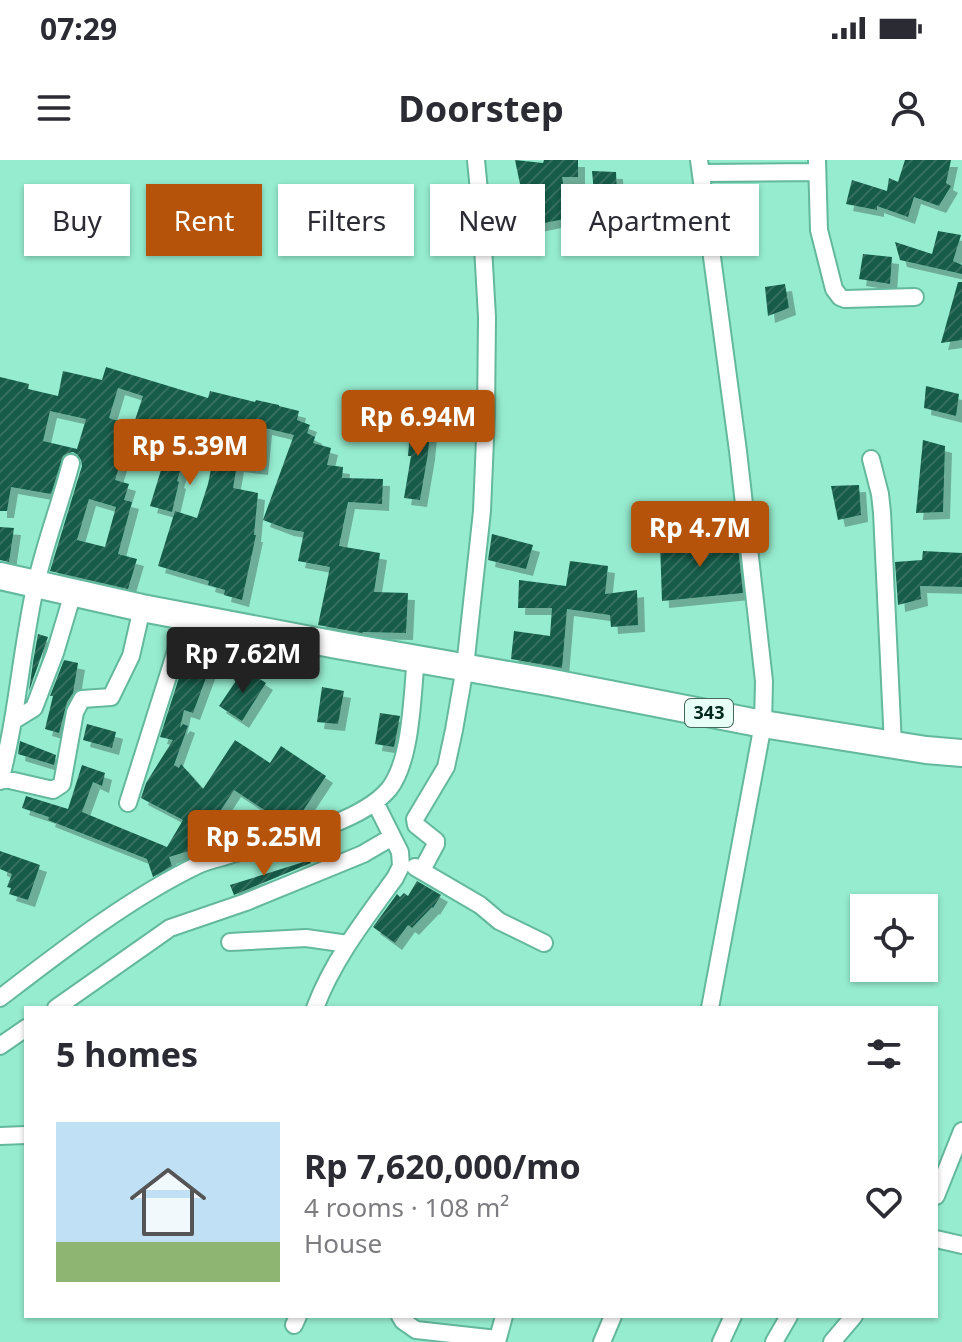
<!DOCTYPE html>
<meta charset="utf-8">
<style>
body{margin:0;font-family:"Noto Sans",sans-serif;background:#f2f2f3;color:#2b2b33;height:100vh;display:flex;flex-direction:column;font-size:30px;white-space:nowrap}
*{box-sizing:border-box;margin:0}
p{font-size:26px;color:#7c7c81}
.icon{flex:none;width:44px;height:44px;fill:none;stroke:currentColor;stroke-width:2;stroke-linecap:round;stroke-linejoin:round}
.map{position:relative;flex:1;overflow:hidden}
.sheet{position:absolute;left:24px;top:846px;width:914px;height:312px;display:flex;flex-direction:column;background:#fff;border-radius:0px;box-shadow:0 2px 6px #0004}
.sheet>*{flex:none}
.guide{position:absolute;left:24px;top:24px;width:914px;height:72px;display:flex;gap:16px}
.tools{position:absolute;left:850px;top:734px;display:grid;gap:16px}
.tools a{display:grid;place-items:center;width:88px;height:88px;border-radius:0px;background:#fff;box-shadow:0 2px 6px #0004;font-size:40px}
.price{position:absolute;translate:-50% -68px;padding:0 18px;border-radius:8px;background:#b45309;color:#fff;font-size:26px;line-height:52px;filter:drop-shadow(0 2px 4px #0008)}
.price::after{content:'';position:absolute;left:50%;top:48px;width:24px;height:18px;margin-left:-12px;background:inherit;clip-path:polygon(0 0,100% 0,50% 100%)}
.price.on{background:#222;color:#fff}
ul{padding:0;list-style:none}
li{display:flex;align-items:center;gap:24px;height:200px;padding:0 32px}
li span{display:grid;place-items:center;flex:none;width:224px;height:160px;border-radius:0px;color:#555}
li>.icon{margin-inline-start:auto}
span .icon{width:96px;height:96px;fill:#fffc;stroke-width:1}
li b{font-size:34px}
h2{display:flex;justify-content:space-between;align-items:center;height:96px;padding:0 32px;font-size:34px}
.chip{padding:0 28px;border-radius:0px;background:#fff;box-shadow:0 2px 6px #0004;font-size:28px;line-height:72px}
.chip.on{background:#b45309;color:#fff}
.status{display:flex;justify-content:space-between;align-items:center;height:56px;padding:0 40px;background:#fff;direction:ltr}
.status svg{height:22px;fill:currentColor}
header{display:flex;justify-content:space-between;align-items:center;height:104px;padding:0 32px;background:#fff;font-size:36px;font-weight:700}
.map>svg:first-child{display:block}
.building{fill:url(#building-hatch);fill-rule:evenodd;filter:url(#shadow)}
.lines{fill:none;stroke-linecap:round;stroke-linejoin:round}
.minor-casing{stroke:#63b89d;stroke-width:20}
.primary-casing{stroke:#63b89d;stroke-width:30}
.minor{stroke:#fff;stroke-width:16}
.primary{stroke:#fff;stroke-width:26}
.labels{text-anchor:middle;stroke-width:8;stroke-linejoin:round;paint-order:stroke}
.shield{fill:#e7fff6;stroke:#46685d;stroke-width:2}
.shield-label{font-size:18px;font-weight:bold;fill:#01271c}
</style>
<div class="status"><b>07:29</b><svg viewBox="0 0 49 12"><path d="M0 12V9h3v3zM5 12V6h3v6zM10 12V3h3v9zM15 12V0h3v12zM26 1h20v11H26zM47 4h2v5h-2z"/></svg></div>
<header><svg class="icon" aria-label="menu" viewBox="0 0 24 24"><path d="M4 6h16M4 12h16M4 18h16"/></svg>Doorstep<svg class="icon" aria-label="person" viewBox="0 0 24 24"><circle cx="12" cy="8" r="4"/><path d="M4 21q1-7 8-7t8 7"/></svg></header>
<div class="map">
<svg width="962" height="1182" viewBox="0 0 962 1182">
<defs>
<pattern id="building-hatch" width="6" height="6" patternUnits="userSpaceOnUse" patternTransform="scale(2)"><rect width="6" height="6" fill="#155b48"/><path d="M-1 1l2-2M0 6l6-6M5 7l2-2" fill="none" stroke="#356f5f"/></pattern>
<filter id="shadow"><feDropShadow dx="7" dy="7" stdDeviation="0" flood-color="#0004"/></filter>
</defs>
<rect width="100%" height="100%" fill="#96eccf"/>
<path class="building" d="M515,0l28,3 1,-3h34v17h-16l7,41 -39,8 -1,-4 -33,3 -5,-22 30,-1 -1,-18z
M905,0h46l-5,23 5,3 -12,20 -25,-9 -6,20 -31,-11v4l-31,-6 6,-24 35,11 2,-13 9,4z
M592,11l24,1 1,22 -23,-1z
M938,71l23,4 -8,26 9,4v9l-62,-14 -5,-18 37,12z
M863,94l29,3 -2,27 -31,-5z
M958,122h4v58l-21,3z
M785,124l4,24 -21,8 -3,-29z
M106,207l102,31 2,-7 45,11 1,-2 23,5v1l20,5 -2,9 13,5 -3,8 8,4 -2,6 18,5 -4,17 16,2 -1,11 41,1 -1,25 -34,-2 -9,44 41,7 -6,39 34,1 -2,40 -43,-1 -1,1 -44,-8 12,-58 -32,-6 6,-29 -17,-3 -24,-9 31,-85 -29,-7 -4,40 -24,-3 -4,23 25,5 -4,42h2l-14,65 -18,-5 1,-5 -17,-5 1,-4 -51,-15 17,-55 22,7 11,-34 5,-25 -27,-7 -9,29 2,1 -7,30 -22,-6 15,-49 -39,-12 -11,35 14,4 -5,16 8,2 -14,52 19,5 -9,30 -78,-18 27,-89 5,-16 -1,-6 -3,-5 -5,-3 -5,1 -5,3 -12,38 -40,-7 -4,24h-7v-134l29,7 -1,5 30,7 5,-25 39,9zM118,228l25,8 -10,30 -24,-8zM50,251l36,8 -9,30 -34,-8zM89,339l27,8 -11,40 -28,-7z
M926,226l33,8 -3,22 -32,-8z
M411,259l20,2 -3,32 -8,47 -16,-2 7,-42h-3z
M923,280l22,6 -2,66 -27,1z
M859,325l2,30 -23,5 -7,-34z
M0,367l14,1 -5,34 -9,-2z
M492,374l41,11 -7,24 -38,-9z
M737,378l6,55 -81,8 -2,-59z
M923,391l39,2v34l-42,-1 1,13 -23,6 -3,-43 27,-2z
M570,401l38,5 -3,28 32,-4 1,35 -27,2 -1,-12 -43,-6 -5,59 -51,-9 3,-28 36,5 2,-28h-34l1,-28 47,6z
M38,474l10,3 -19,54 4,-29z
M185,499l25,8 -17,46 -9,-3 -4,18 3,-4 5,2 -14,39 5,3 2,-4 22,25 32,-49 35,23 11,-17 45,30 -33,50 -3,1 -56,-37 -21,32 27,14 1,4 -18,6 -1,-5 -53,16 3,9 -19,11 -6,-18 -99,-39 1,-3 -27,-9 4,-12 42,13 14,-44 23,8 -3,13 -9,-4 -11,30 85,35 16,-27 -42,-22 5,-15 27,-43 -13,-3z
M64,500l14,3 -5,30 -6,9 -8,31 -14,-4 8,-33h-3z
M244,509l22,14 -24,38 -23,-15z
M322,527l22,4 -6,33 -21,-2z
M380,553l20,3 -6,31 -19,-3z
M87,564l29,8 -4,16 -29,-8z
M20,581l36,14 -2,10 -36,-11z
M0,691l40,14 -12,35 -19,-6 2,-6 -4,-1 5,-13 -12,-5z
M310,700l1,3 -77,32 -4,-10z
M417,721l24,14 -8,13 -1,-1 -20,21 -4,-3 -13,18 -22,-16 24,-33 3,3 4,-4 4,3z"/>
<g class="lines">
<g class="minor-casing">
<path id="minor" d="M699,0l39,291 26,230 -1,43 -53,284
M817,0l2,70 15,59 6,8 5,2 70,-2
M701,13l116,-1
M871,299l9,35 2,18 11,233
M13,561l21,-13 21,-55 18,-60
M1,618l52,12 9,-6 13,-72 7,-13 29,-2 20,-41 11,-48
M0,621c17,-63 21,-129 35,-193 9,-42 25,-83 36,-125
M128,643l59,-187
M415,707l65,38 19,16 45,22
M422,710l14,-26v-3l-20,-16 -1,-6 31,-52 8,-37 11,-63 17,-156 4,-96 1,-98 -6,-105 -5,-52
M230,782l76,-4 42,6
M0,838c60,-46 129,-100 198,-133 11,-5 23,-7 35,-11 44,-13 126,-29 156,-65 23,-29 23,-95 27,-131
M56,848l114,-80 76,-26 117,-48 29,-17
M315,848c18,-48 50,-89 80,-130l6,-12 -1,-14 -25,-50
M0,886l26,-18
M0,976l26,-1
M936,1036l26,-65
M936,1079l26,6
M400,1156l3,5 13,9 81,9
M294,1165l4,-9
M497,1182l7,-26
M602,1182l11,-26
M721,1182l12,-26
M774,1182l15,-26
M832,1182l22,-26"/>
</g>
<g class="primary-casing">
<path id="primary" d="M0,416l142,32 195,37 211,37 215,42 163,26 36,3"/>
</g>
<use href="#minor" class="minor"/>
<use href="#primary" class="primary"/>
</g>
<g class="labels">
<rect class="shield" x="685" y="539" width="48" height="28" rx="6"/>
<g class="shield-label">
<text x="709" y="559">343</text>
</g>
</g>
</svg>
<div class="tools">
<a><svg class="icon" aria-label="locate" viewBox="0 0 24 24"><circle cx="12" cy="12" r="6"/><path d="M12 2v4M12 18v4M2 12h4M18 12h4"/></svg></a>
</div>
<b class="price" style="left:418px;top:298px">Rp 6.94M</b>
<b class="price" style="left:190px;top:327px">Rp 5.39M</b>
<b class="price" style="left:700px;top:409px">Rp 4.7M</b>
<b class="price on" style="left:243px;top:535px">Rp 7.62M</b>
<b class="price" style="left:264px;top:718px">Rp 5.25M</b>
<div class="guide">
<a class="chip">Buy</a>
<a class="chip on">Rent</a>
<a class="chip">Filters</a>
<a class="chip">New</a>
<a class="chip">Apartment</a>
</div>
<section class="sheet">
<h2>5 homes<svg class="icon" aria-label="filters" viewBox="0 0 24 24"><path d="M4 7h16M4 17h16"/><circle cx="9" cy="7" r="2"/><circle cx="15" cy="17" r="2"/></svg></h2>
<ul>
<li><span style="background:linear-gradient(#bfe0f5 75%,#8fb573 0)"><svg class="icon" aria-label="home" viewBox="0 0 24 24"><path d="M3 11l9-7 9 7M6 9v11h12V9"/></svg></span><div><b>Rp 7,620,000/mo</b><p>4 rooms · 108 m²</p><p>House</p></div><svg class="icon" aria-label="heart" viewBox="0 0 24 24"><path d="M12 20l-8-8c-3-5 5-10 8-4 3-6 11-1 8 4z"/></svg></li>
</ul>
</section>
</div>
